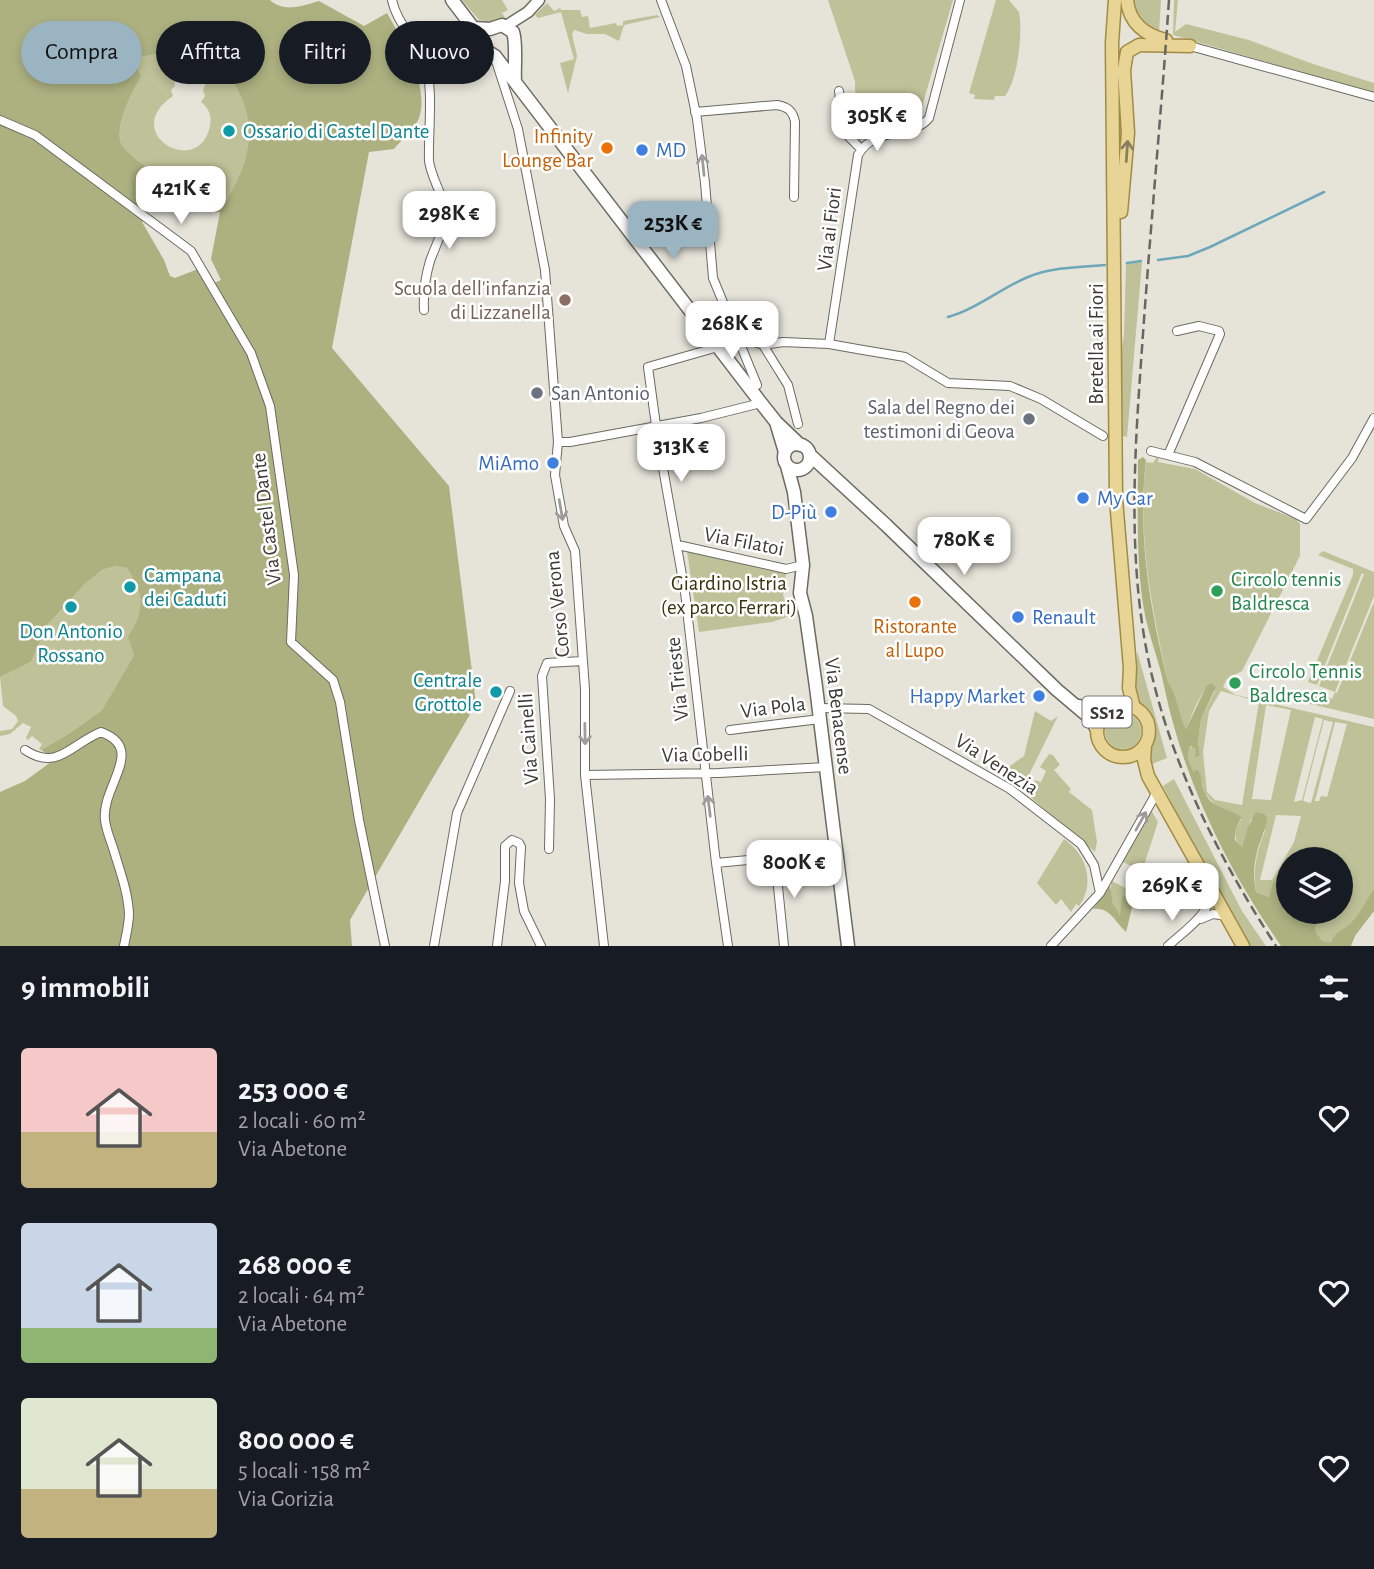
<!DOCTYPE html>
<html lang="it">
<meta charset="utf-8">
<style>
body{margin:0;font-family:"Alegreya Sans",sans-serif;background:#20242c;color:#f1f3f6;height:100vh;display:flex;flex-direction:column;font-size:26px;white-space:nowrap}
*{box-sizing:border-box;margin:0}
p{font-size:23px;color:#9ea1a6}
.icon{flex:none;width:38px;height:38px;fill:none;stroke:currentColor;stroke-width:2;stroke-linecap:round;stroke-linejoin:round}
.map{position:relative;height:946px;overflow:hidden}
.panel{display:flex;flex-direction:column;background:#171b24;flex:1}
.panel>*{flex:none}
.top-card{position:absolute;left:21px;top:21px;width:700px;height:63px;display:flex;gap:14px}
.tools{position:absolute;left:1276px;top:847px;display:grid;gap:14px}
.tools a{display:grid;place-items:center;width:77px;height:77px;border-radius:50%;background:#171b24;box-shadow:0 4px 10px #0003;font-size:35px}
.price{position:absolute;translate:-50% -60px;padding:0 16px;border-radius:14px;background:#fff;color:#222;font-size:23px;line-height:46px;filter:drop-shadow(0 2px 4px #0008)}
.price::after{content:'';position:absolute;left:50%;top:42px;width:21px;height:16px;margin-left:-10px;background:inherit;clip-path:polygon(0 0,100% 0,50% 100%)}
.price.current{background:#9bb4c2;color:#111}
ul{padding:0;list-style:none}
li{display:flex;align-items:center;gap:21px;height:175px;padding:0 21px}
li span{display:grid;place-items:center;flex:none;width:196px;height:140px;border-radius:7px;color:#555}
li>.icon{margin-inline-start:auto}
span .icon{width:84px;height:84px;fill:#fffc;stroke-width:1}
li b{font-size:30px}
h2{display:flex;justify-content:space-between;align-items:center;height:84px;padding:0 21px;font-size:30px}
.tag{padding:0 24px;border-radius:32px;background:#171b24;box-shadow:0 4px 10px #0003;font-size:24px;line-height:63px}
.tag.current{background:#9bb4c2;color:#111}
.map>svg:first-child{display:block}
.green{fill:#bfc298;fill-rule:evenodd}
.forest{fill:#adb180;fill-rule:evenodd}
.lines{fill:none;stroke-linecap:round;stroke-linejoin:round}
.stream{stroke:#6ca7ba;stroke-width:2.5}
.minor-casing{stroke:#6d6a61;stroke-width:10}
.tertiary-casing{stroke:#6d6a61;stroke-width:13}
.secondary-casing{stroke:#6d6a61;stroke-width:15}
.primary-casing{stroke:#a28b44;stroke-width:15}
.minor{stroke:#fff;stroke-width:8}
.tertiary{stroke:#fff;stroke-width:10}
.secondary{stroke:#fff;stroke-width:12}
.primary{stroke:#e8d494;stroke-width:12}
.rail{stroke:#676660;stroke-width:2.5;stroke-dasharray:10 5;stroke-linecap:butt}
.oneway{stroke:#897f60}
.oneway2{stroke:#9d9c9a}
.culture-dot{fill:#0f9aa8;stroke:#fff;stroke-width:2.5}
.food-dot{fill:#e8710a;stroke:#fff;stroke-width:2.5}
.shop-dot{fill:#3f7fe0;stroke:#fff;stroke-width:2.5}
.education-dot{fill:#8d6e63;stroke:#fff;stroke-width:2.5}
.worship-dot{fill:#6b7280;stroke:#fff;stroke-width:2.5}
.leisure-dot{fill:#2e9e5b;stroke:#fff;stroke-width:2.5}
.labels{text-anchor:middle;stroke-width:5;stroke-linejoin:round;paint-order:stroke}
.shield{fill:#fff;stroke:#767572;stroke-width:2}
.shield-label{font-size:19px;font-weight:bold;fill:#3b3a36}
.culture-label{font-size:21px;fill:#0d838f;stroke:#fff;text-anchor:start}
.food-label{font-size:21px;fill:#c56008;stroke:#fff;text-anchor:end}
.shop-label{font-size:21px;fill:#366cbe;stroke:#fff;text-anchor:start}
.street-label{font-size:21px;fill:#3b3a36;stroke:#fff}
.education-label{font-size:21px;fill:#785e54;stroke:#fff;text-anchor:end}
.worship-label{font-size:21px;fill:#5b616d;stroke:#fff;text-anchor:start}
.leisure-label{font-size:21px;fill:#27864d;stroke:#fff;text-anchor:start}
.park-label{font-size:21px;fill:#33350d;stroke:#fff}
</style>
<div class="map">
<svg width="1374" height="946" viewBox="0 0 1374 946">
<rect width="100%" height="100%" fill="#e6e3d9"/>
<path class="green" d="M462,0h40l6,10 -6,3 4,6 -17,3 -10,-2z
M828,0h125l-34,117c-15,5 -51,10 -59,25l-4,-10 -1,-51z
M996,0h13l10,12c4,21 -1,67 -14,84h-10l-1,4 -20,-1 1,-4 -6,-2z
M1131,0h30l-2,33c-17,-6 -23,-17 -28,-33z
M1174,0h4l-3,32 11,-8 63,16 64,24 61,19v10l-201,-58z
M547,3l7,8 6,-3 1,2h19l2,7 6,-1 2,12 26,-5 1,3 6,-1v-4l34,-6 3,2 -36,8 -5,16 -14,-7h-18l-13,-4 -2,4 5,22 -9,37 -8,-30 14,-4 -13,-47 -23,6 -3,-3z
M177,46c13,0 25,8 35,14 14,7 20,19 27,33 21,43 5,79 -18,118l-29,-3 2,-26c-9,-2 -18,-2 -27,-5 -13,-4 -44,-24 -47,-37 -3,-19 12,-48 21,-63l-4,-12 5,-8 34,-8zM173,67l19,1 18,6 -7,16 2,6 -4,6c8,6 11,14 9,24 -11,54 -92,7 -37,-30l-2,-6 4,-4z
M1142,262l-15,175 -4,-1 -2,-82 3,-19 2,-71z
M1159,457l-1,5 37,7 60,34 41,16 4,5v32l-58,115 -15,8 -4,8 13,8 138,32v172l-31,47h-22l-23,-18 10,-16h32v-53l-6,-7 -12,1 -5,6h-29v39l-19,-1 -13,-5c-3,-22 0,-40 9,-61l-14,-12 -9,28c-10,-7 -8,-20 0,-28l-23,-10 -9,-10 -6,-7 -5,-21 -4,-1 -1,4 -6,-15 1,-11 5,-2 6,9 -2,-12 3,-24 14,-28 -7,-7 -12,21 -10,24c-9,-14 -8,-33 -18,-47 -16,-72 -31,-145 -22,-220l7,1 3,-5zM1221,691l38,11 -17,103 -27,-5 -8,-8 -4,-40 6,-41zM1266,705l25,5 -20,90 -19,-1zM1315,717l8,2 -21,81 -8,2zM1324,720l9,2 -22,81 -8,-2zM1335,722l12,2 -20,73 -6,-1 -2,5h-4zM1276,815l25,1 -7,26 -22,38h-12z
M687,551l99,23 -3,21 7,21 -18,6 -73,10z
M1323,551l51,21v24l-39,96 2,1 37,-91v117l-72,-17 4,-12 26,9 3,-7 -16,-6 45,-112 -2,-1 -45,112 -9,-3 45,-107v-6l-35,-14z
M116,566l11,2 9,13 6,22 -1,11 -5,10 -2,31 -32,55 -32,23 -29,17 -2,-1 3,-5 -10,-8 -4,4 -2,-2 5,-11 -8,-4 -13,11 -10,2v-5l12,-2 6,-8 -2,-5 -13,-10 -3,-29 31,-15 17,-38 37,-40 17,-14z
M1137,651l30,107 -15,6 -4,-12c2,-5 5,-10 6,-16 3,-18 -17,-23 -19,-39 -1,-14 2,-32 2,-46z
M1035,711l16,10 7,-5 -34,69 -4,2 -20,-14 24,-17z
M1105 731a18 18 0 1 1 36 0a18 18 0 1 1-36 0Z
M1049,754l4,1 7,10 -6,5 17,19 -2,3 23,18 5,32 -2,10 -66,-56 6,-16 6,2 5,-11 -6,-4z
M1174,779l68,132 24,35h-17l-39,-69 -47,-91z
M1151,810l7,12 -20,62 -12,48c-5,-16 -20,-34 -14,-51l17,9 10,-20 -18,-9z
M1064,839c22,15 32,43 15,67l-3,-2 -5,8 -10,-13 -5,6 -19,-22z"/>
<path class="forest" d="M0,0h270c14,13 32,6 49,1l45,25 23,-13c15,27 43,73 32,105 -4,11 -18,22 -25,31l-25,3 -37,196 117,138 27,218 -126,216 2,26h-352v-154l25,-11 30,-22 -14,-9 29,-17 32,-23 32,-55 -6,-18c17,-27 17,-42 -1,-69l-11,-2 -14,4 -17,14 -37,40 -17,38 -31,15zM177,46c13,0 25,8 36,14 13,7 19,19 26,33 21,43 5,79 -18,117l-28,-2 2,-26c-9,-2 -19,-3 -28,-5 -13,-4 -44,-24 -47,-37 -3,-19 12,-48 21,-63l-4,-12 5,-8 35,-8zM137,204l83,8 -9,47 10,21 -9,4 -19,-33 -58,-43zM144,219l46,34 8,16 -23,9 -5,-2 -6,-16 -22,-38z
M1143,457l3,3c-9,75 4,150 22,222 10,14 10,32 18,47l21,-44 4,-2 5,4 -15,32 -3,24 2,12 -5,3 1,-9 -5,-3 -2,2 -1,11 6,14 1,-4 4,2c3,6 2,15 6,22 8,17 24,14 37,25 -5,5 -8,15 -7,22l7,7 6,-20 8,-15 8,2 3,3c-1,14 -9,26 -11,40 -3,12 -2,23 0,35l13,5 4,-14 15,-21v50h33l-4,6 -2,13 7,10 9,2c3,-11 13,-13 20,-20 10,-10 15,-23 23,-34v22l-19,25 -4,10h-70c-55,-79 -97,-165 -117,-260 -5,-27 -17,-54 -21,-82 -7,-47 -5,-97 -5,-144z
M1110,886l3,17 7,13 2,-18 4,-5h3l5,5 -8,34c-11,-10 -16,-25 -33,-23z"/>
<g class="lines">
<path class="stream" d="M1158,260l30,-4 22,-9 114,-55
M1127,263l14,-2
M948,317c29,-8 53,-29 80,-40 25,-10 51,-10 77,-12"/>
<g class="minor-casing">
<path id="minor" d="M392,0c5,24 25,40 33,63 9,23 3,71 4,98 3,21 17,35 15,58 -1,14 -9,28 -14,42 -5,17 -7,31 -6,49
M661,0l25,66 11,53 8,64 8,95 44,107
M1190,46l184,51
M496,61l22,68 27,141 13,172 -3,33 9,51 11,25 10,138v86l19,171
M839,91l5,41 17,17
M695,112l82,-7c11,2 16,6 18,17l-1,75
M0,120l35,15 156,116 60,102 19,53 24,169 -3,67 42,38 7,22 19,118 26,126
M736,329l11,10 16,6 20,-3 46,2 34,6 42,7 43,26 62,3 31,13 62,37
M715,343l10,-6 8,-10
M829,344l29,-189c17,-30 54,-16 71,-37l31,-118
M763,345l25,40 10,39
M718,347l-70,20 10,73 27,152 31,271 12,83
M558,442h12l131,-24 60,-15
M1151,451l44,11 111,57 46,-61 22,-40
M1168,455l52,-121 -1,-3 -20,-5 -22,5
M678,545l108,24 17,-4
M819,708l50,1 141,80 71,55 13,21 6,28 -49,53
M730,730l90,-11
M25,750c33,22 47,-7 76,-18 46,17 0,54 4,88 1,10 6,21 9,31 6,20 14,41 15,63 0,10 -3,22 -5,32
M585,775l134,-2 107,-6
M549,849l1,-50 -8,-123 5,-13 36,-2
M775,857l9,89
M716,863l120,-11
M1100,893l57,-101
M1201,919l12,-5 14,2
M434,946l23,-133 53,-122
M497,946l8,-65v-35l7,-6 7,3 2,4 -2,36 5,28 17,35
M1168,946c16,-15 40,-30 44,-53"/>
</g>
<g class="tertiary-casing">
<path id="tertiary" d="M506,26l22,-14 11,-12"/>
</g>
<g class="secondary-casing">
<path id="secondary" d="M452,0l32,42 3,9 8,5 20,26 246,321 15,19 24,23
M474,28l16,1 12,-4 11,7c4,11 1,36 2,50
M776,422l9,30
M784 457a13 13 0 1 1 26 0a13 13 0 1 1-26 0Z
M810,455l76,70 171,165 32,27 8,12
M787,466l7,26 9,73 -3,28 6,23 10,71 32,259
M1079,706l16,5 16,-3"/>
</g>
<g class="primary-casing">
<path id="primary" d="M1115,0l-3,43 4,456 14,169 -1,20 5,20
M1127,0c2,23 18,35 39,40
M1121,212l7,-79 -4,-63 3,-18 12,-7 51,1
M1097 731a26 26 0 1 1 52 0a26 26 0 1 1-52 0Z
M1145,746l-1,14 4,16 95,170"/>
</g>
<use href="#minor" class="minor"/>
<use href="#tertiary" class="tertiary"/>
<use href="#secondary" class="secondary"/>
<use href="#primary" class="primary"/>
<path class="rail" d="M1169,0c-8,116 -19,232 -27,348 -8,112 -16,226 12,336 24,95 69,180 122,262"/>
</g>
<defs><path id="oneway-shaft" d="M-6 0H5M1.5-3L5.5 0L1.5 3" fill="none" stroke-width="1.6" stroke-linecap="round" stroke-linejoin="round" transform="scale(1.75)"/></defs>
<use class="oneway" href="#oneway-shaft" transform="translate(1127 151) rotate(-86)"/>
<g class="oneway2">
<use href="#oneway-shaft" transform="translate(703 165) rotate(-96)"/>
<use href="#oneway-shaft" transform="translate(561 510) rotate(80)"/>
<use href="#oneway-shaft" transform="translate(585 734) rotate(89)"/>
<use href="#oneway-shaft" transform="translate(709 806) rotate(-97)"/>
<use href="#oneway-shaft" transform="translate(1141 821) rotate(-61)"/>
</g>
<g class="culture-dot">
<circle cx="229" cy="131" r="7"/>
<circle cx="130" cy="587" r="7"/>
<circle cx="71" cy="607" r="7"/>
<circle cx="496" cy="692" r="7"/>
</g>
<g class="food-dot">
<circle cx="607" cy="148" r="7"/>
<circle cx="915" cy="602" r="7"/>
</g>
<g class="shop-dot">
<circle cx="642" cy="150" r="7"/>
<circle cx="553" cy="463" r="7"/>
<circle cx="1083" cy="498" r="7"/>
<circle cx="831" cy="512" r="7"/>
<circle cx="1018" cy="617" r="7"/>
<circle cx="1039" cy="696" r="7"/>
</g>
<circle class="education-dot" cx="565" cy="300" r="7"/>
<g class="worship-dot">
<circle cx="537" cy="393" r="7"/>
<circle cx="1029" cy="419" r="7"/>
</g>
<g class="leisure-dot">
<circle cx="1217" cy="591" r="7"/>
<circle cx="1235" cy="683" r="7"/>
</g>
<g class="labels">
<rect class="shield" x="1082.5" y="696.5" width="49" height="31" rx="5"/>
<g class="shield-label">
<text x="1107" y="719">SS12</text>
</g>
<g class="culture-label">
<text x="243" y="138">Ossario di Castel Dante</text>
<text x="144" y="582">Campana<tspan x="144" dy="24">dei Caduti</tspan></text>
<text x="71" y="638" text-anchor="middle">Don Antonio<tspan x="71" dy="24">Rossano</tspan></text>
<text x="482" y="687" text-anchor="end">Centrale<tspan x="482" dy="24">Grottole</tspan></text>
</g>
<g class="food-label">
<text x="593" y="143">Infinity<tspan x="593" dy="24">Lounge Bar</tspan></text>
<text x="915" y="633" text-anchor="middle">Ristorante<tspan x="915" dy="24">al Lupo</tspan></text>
</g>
<g class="shop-label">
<text x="656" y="157">MD</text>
<text x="539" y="470" text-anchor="end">MiAmo</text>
<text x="1097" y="505">My Car</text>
<text x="817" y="519" text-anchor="end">D-Più</text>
<text x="1032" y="624">Renault</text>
<text x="1025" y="703" text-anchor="end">Happy Market</text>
</g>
<g class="street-label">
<text transform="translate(829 229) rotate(-83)" y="7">Via ai Fiori</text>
<text transform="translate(1096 344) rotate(-90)" y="7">Bretella ai Fiori</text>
<text transform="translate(266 519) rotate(-97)" y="7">Via Castel Dante</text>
<text transform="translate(744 541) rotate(11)" y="7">Via Filatoi</text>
<text transform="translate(557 604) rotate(-96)" y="7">Corso Verona</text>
<text transform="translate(677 679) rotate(-96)" y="7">Via Trieste</text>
<text transform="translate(773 707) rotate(-7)" y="7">Via Pola</text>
<text transform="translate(839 716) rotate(83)" y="7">Via Benacense</text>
<text transform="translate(528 739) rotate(-94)" y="7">Via Cainelli</text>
<text transform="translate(705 754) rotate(-1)" y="7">Via Cobelli</text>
<text transform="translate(997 764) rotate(33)" y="7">Via Venezia</text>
</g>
<g class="education-label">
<text x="551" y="295">Scuola dell'infanzia<tspan x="551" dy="24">di Lizzanella</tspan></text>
</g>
<g class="worship-label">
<text x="551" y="400">San Antonio</text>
<text x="1015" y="414" text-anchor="end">Sala del Regno dei<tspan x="1015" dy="24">testimoni di Geova</tspan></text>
</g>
<g class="leisure-label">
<text x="1231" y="586">Circolo tennis<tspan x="1231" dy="24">Baldresca</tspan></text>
<text x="1249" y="678">Circolo Tennis<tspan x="1249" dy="24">Baldresca</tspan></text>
</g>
<g class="park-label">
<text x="729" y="590">Giardino Istria<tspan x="729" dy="24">(ex parco Ferrari)</tspan></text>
</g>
</g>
</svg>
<div class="tools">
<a><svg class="icon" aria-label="layers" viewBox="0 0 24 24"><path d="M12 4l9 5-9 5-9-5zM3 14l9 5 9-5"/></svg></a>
</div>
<b class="price" style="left:877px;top:153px">305K €</b>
<b class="price" style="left:181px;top:226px">421K €</b>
<b class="price" style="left:449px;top:251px">298K €</b>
<b class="price current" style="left:673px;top:261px">253K €</b>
<b class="price" style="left:732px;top:361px">268K €</b>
<b class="price" style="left:681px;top:484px">313K €</b>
<b class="price" style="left:964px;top:577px">780K €</b>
<b class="price" style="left:794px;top:900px">800K €</b>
<b class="price" style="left:1172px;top:923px">269K €</b>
<div class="top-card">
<a class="tag current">Compra</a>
<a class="tag">Affitta</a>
<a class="tag">Filtri</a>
<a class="tag">Nuovo</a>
</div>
</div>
<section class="panel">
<h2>9 immobili<svg class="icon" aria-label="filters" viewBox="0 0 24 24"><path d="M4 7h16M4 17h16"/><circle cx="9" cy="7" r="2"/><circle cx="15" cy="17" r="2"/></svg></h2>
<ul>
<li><span style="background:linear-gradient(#f6c9c9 60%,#c2b280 0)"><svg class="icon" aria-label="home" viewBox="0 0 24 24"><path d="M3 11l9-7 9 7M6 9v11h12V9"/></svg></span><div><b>253 000 €</b><p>2 locali · 60 m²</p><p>Via Abetone</p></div><svg class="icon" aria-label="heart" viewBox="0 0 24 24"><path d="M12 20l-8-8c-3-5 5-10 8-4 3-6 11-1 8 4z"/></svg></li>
<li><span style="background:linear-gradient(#c9d6e8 75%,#8fb573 0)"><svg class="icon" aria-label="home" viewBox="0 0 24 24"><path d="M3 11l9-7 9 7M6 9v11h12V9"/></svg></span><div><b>268 000 €</b><p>2 locali · 64 m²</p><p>Via Abetone</p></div><svg class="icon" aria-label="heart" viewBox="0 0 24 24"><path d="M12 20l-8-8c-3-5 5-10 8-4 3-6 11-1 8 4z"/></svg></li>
<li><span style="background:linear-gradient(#dfe7d0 65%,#c2b280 0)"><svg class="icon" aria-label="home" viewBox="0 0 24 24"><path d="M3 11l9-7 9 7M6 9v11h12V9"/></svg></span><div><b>800 000 €</b><p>5 locali · 158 m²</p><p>Via Gorizia</p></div><svg class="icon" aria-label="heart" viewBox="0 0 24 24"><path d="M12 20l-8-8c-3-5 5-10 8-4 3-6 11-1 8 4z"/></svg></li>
</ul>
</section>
